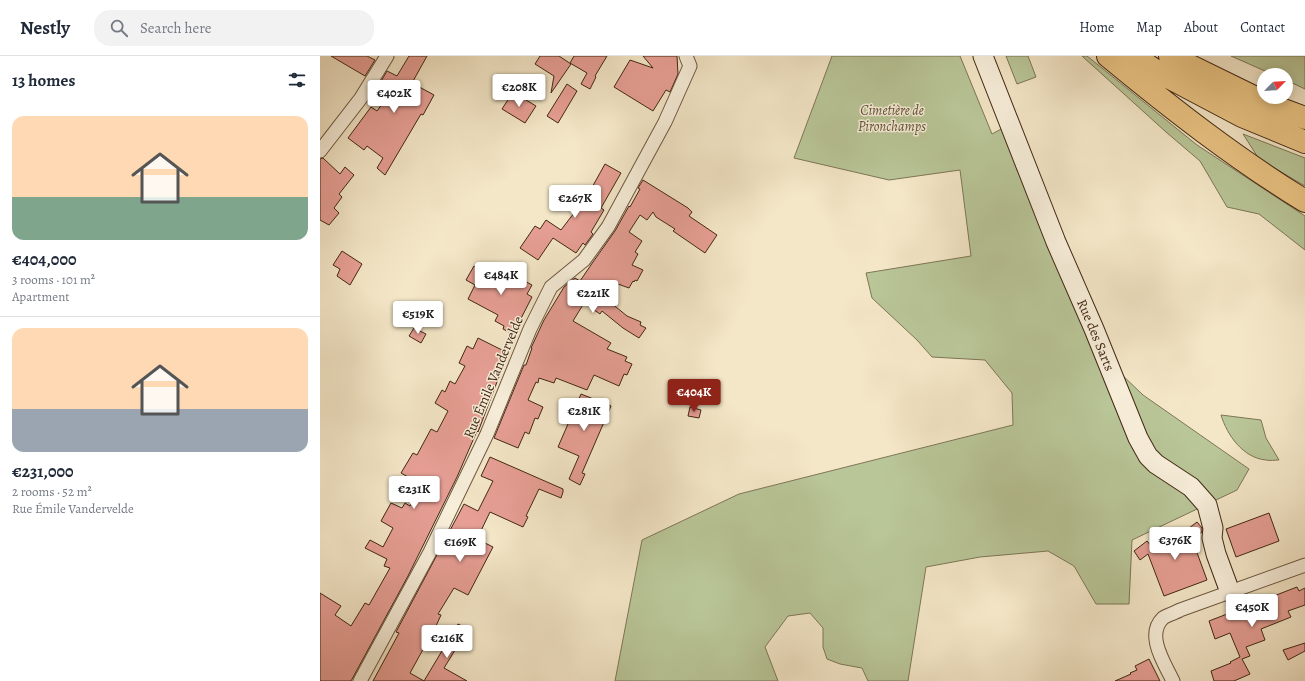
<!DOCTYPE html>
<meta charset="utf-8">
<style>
body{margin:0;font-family:Alegreya,serif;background:#f2f2f3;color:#1f2937;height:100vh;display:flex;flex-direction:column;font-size:15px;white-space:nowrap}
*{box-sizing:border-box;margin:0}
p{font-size:13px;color:#747a83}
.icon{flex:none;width:22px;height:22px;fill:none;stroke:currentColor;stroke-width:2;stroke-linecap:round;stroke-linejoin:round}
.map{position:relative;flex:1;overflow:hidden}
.panel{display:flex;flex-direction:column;background:#fff;width:320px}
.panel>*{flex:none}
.needle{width:26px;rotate:66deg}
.buttons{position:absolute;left:937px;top:12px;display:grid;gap:8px}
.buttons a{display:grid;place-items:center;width:36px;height:36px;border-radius:50%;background:#fff;box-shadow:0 2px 10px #0003;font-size:20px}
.price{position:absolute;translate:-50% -34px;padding:0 9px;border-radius:4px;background:#fff;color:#222;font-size:13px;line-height:26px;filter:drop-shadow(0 1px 2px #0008)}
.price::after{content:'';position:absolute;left:50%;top:24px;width:12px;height:9px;margin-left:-6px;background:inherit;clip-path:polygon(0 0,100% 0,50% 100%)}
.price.active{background:#8f2418;color:#fff}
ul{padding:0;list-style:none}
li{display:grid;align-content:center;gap:8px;height:212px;padding:0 12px}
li+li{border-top:1px solid #e0e1e3}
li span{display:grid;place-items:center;height:124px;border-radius:12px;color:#555}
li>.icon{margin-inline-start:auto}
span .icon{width:72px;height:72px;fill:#fffc;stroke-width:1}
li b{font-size:17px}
h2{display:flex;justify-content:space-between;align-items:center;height:48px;padding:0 12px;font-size:17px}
header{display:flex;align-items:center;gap:24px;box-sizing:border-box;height:56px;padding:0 20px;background:#fff;border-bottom:1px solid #e0e1e3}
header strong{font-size:19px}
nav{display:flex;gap:22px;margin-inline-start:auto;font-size:14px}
.search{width:280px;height:36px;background:#f2f2f3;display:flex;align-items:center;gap:10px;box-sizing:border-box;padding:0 14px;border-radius:16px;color:#747a83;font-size:15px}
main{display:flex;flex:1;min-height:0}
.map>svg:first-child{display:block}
.green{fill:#b9c698;stroke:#7d7656}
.building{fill:#e79f95;stroke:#412713}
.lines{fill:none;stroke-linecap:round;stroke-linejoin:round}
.street-casing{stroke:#6e5740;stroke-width:15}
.secondary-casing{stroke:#412713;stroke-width:21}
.highway-casing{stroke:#412713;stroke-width:24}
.street{stroke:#f8efdb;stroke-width:13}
.secondary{stroke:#f8efdb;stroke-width:19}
.highway{stroke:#eac484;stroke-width:22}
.labels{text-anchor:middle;stroke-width:3;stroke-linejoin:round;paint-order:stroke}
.park-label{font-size:14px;font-style:italic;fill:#5f4f34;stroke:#f8efdb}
.street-label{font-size:14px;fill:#412713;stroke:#f8efdb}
</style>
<header>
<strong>Nestly</strong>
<div class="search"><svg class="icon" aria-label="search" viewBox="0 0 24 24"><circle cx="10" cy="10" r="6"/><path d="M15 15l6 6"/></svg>Search here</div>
<nav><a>Home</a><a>Map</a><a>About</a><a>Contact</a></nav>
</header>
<main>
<section class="panel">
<h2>13 homes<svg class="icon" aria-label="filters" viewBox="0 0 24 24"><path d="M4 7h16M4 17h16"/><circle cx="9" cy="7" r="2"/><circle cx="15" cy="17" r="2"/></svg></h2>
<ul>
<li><span style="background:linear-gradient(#ffd9b3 65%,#7fa58c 0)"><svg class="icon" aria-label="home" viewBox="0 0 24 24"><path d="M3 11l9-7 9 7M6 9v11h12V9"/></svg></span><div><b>€404,000</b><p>3 rooms · 101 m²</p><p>Apartment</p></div></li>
<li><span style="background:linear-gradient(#ffd9b3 65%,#9aa5b1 0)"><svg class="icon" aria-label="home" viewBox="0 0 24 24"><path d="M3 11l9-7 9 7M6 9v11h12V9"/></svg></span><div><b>€231,000</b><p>2 rooms · 52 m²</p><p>Rue Émile Vandervelde</p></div></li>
</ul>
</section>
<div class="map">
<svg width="985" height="625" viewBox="0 0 985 625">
<rect width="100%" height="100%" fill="#f4e7c8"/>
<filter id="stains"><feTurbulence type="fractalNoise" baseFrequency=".005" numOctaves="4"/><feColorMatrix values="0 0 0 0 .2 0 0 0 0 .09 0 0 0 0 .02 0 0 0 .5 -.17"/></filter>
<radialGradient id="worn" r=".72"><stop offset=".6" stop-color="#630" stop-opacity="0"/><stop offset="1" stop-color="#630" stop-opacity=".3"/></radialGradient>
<path class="green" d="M512,0h128l32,78 11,-6 92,221 48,46 106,74 -12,21 -105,50 -3,64h-33l-22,-38 -26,-15 -68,6 -54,10 -18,114h-40l-6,-13 -22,-4 -13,-5 -4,-12v-19l-13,-15 -22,3 -23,31 13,34h-163l27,-141 97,-46 274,-69 -1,-32 -27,-33 -53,-3 -15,-17 -45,-42 -6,-25 105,-17 -11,-86 -71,10 -95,-22z
M686,0h22l8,21 -19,7z
M762,0h5l110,89 108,71v34l-46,-36 -32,-7 -27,-46 -34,-29z
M911,0h74v33l-19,-9v-5h-12z
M923,78l62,24v28l-46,-27z
M901,359l40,5 5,18 13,22c-4,0 -9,1 -13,0 -23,-2 -39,-25 -45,-45z"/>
<path class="building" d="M11,0h36l8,4 -10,16z
M89,0h18l-15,27 22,12 -11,20 -2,-1 -36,61 -8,-7 6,-10 -16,-12 -3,4 -16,-12 23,-31 6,4 15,-21 -12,-7 7,-12 10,5z
M220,0h19l12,8 -20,29 3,-17 -19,-12z
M254,0h33l-12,20 1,1 -6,12 -9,-5 6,-11 -17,-10z
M323,0h34l1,18 -8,18 -4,-2 -13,21 -39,-24 16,-27 23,8z
M247,28l10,7 -19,32 -11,-7z
M193,36l23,14 -11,17 -23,-14z
M3,102l17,16 5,-7 9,8 -15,19 3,3 -8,11 5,5 -10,12 -9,-5v-61z
M285,108l16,9 -20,35 3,2 -13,22 2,2 -8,11 -2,-2 -7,10 -23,-15 -15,22 -18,-12 15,-22 5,3 6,-9 15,10 13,-17 8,-14 3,1z
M323,124l45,28 4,4 -3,4 28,19 -12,18 -32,-22 2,-2 -19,-12 -3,-5 -6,8 -7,-5 -11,17 13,9 -7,11 3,2 -6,11 11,5 -6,11 -2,-1 -1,2 -1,-1 -4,7 -14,-5 -10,15 22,18 14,6 -1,3 6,3 -7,10 -16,-10 -21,-17 -2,3 -16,-11 -11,18 38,22 -4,6 20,8 -2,4 7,3 -5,11 -3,-1 -5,12 -25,-11 -7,15 -31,-12 -2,5 -15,-5 -1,5 -2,-1 -8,18 15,7 -5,12 -3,-1 -6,16 -4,-2 -7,16 -24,-10 30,-73h2l6,-17h-1l13,-28 20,-33 11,-9 5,3 13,-19 22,-31 14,-25 1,1 10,-18 -2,-1z
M22,195l20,13 -12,21 -13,-9 3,-7 -7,-4z
M154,210l20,11 5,-10 33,18 -5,9 5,3 -19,37 -10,-5 1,-3 -9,-5 3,-6 -30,-16 7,-14 -9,-5z
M94,272l12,6 -5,9 -12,-7z
M158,282l30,15 -30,79 -1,-1 -20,46 -49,99 -57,105h-31v-88l21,13 -6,9 16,11 14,-23 4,2 21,-37 -6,-2 3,-7 -22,-11 5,-8 13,7 10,-19 -12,-7 10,-18 11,5 3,-5 5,3 12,-21 -21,-12 12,-20 4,2 14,-26 6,3 11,-21 -13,-8 7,-13 3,2 5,-11 5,3 10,-18 -6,-3 8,-17 6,3z
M261,338l30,12 -29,67 3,1 -5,11 -11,-6 10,-23 -21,-9z
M370,351l11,3 -2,8 -11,-2z
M170,401l73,32v3l-2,6 -22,-9 -13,27 2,1 -5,10 -33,-15 -13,27 16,8 -25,48 -14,-7 -16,26 3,1 -5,11 -26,47 14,8h-51l26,-48 -3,-1 68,-128 14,7 15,-30 -12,-5z
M949,457l10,28 -43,16 -10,-28z
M877,466l5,6v4l-10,7 15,41 -43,16 -16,-42 -8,6 -6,-9 13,-10 5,6 21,-16 4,6z
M977,531l2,4 6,-3v17l-17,6 3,6 -30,12 4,11 -19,7 4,9 -8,3 8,15 -16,7h-20l-3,-10 20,-8 -1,-1 10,-5 -10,-24 -15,6 -6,-18z
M138,568l10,5 -24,39 23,13h-43z
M985,587v8l-17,9 -5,-10z
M829,603l11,22h-45l16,-7 -1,-1 7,-3 -2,-4z"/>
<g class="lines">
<g class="street-casing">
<path id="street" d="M0,95l41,-53 26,-42
M40,625l70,-129 57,-118 43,-105 21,-42 33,-27 24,-33 57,-105 25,-56 -4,-10
M853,625c-8,-17 -28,-46 -10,-63 4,-3 12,-5 17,-8l125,-45"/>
</g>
<g class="secondary-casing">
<g id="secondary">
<path id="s1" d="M663,0l73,186 38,87 44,109 10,18 8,8 35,23 16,18 6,23 -1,10 4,16 14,38"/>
</g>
</g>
<g class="highway-casing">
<path id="highway" d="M788,0c63,52 127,102 197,145
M814,0l19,13 89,47 63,26
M850,0l100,49 35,13"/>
</g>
<use href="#street" class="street"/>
<use href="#secondary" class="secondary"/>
<use href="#highway" class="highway"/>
</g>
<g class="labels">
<g class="park-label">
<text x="572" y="59">Cimetière de<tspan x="572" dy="16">Pironchamps</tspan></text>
</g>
<g class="street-label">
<text dy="5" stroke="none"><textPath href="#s1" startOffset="301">Rue des Sarts</textPath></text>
<text transform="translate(173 321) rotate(-67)" y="5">Rue Émile Vandervelde</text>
</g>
</g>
<rect width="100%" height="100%" filter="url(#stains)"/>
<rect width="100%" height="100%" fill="url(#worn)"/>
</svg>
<div class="buttons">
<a><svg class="needle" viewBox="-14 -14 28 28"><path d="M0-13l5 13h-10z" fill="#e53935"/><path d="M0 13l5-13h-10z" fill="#747a83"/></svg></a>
</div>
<b class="price" style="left:199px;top:52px">€208K</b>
<b class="price" style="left:74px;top:58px">€402K</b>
<b class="price" style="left:255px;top:163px">€267K</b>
<b class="price" style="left:181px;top:240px">€484K</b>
<b class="price" style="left:273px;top:258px">€221K</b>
<b class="price" style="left:98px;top:279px">€519K</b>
<b class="price active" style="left:374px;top:357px">€404K</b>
<b class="price" style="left:264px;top:376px">€281K</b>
<b class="price" style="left:94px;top:454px">€231K</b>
<b class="price" style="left:855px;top:505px">€376K</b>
<b class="price" style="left:140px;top:507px">€169K</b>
<b class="price" style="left:932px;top:572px">€450K</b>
<b class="price" style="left:127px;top:603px">€216K</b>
</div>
</main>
